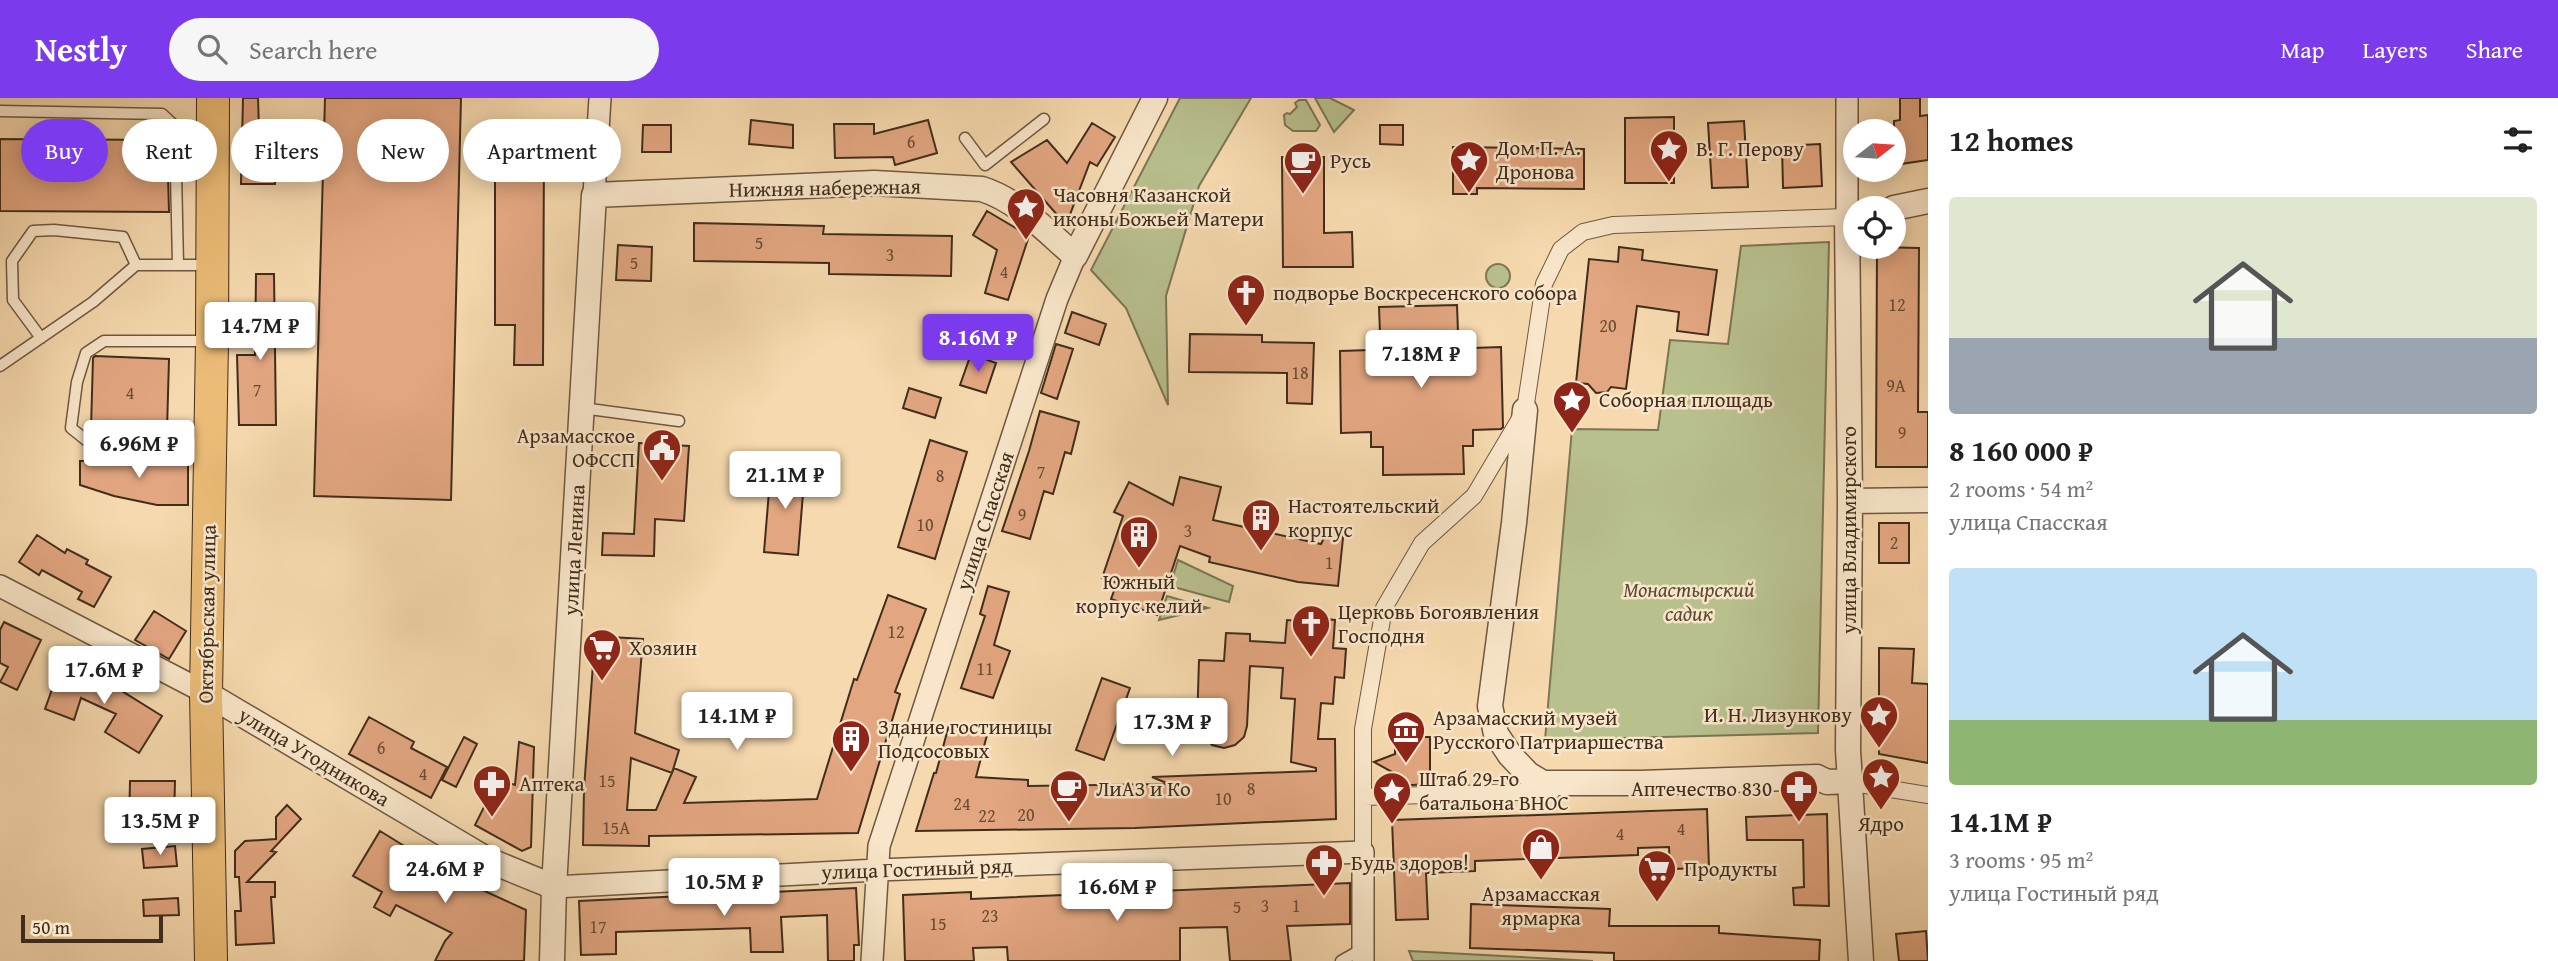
<!DOCTYPE html>
<meta charset="utf-8">
<style>
body{margin:0;font-family:"Gentium Book Plus",serif;background:#f6f6f6;color:#202124;height:100vh;display:flex;flex-direction:column;font-size:26px;white-space:nowrap}
*{box-sizing:border-box;margin:0}
p{font-size:23px;color:#757577}
.icon{flex:none;width:38px;height:38px;fill:none;stroke:currentColor;stroke-width:2;stroke-linecap:round;stroke-linejoin:round}
.map{position:relative;flex:1;overflow:hidden}
.details{display:flex;flex-direction:column;background:#fff;width:630px}
.details>*{flex:none}
.top-card{position:absolute;left:21px;top:21px;width:665px;height:63px;display:flex;gap:14px}
.needle{width:46px;rotate:73deg}
.tools{position:absolute;left:1843px;top:21px;display:grid;gap:14px}
.tools a{display:grid;place-items:center;width:63px;height:63px;border-radius:50%;background:#fff;box-shadow:0 4px 18px #0003;font-size:35px}
.scale{position:absolute;left:21px;bottom:18px;width:142px;box-sizing:border-box;padding-left:7px;border:4px solid #412d1c;border-top:0;font-size:19px;line-height:24px;white-space:nowrap;color:#412d1c;-webkit-text-stroke:5px #f9e6ca;paint-order:stroke}
.price{position:absolute;translate:-50% -60px;padding:0 16px;border-radius:7px;background:#fff;color:#222;font-size:23px;line-height:46px;filter:drop-shadow(0 2px 4px #0008)}
.price::after{content:'';position:absolute;left:50%;top:42px;width:21px;height:16px;margin-left:-10px;background:inherit;clip-path:polygon(0 0,100% 0,50% 100%)}
.price.selected{background:#7c3aed;color:#fff}
ul{padding:0;list-style:none}
li{display:grid;align-content:center;gap:14px;height:371px;padding:0 21px}
li span{display:grid;place-items:center;height:217px;border-radius:7px;color:#555}
li>.icon{margin-inline-start:auto}
span .icon{width:126px;height:126px;fill:#fffc;stroke-width:1}
li b{font-size:30px}
h2{display:flex;justify-content:space-between;align-items:center;height:84px;padding:0 21px;font-size:30px}
.chip{padding:0 24px;border-radius:32px;background:#fff;box-shadow:0 4px 18px #0003;font-size:24px;line-height:63px}
.chip.selected{background:#7c3aed;color:#fff}
header{display:flex;align-items:center;gap:42px;box-sizing:border-box;height:98px;padding:0 35px;background:#7c3aed;color:#fff}
header strong{font-size:33px}
nav{display:flex;gap:38px;margin-inline-start:auto;font-size:24px}
.search{width:490px;height:63px;background:#f6f6f6;display:flex;align-items:center;gap:18px;box-sizing:border-box;padding:0 24px;border-radius:38px;color:#757577;font-size:26px}
main{display:flex;flex:1;min-height:0}
.map>svg:first-child{display:block}
.green{fill:#b8c08e;stroke:#7c7655;stroke-width:2}
.building{fill:#e2a680;stroke:#412d1c;stroke-width:2}
.lines{fill:none;stroke-linecap:round;stroke-linejoin:round}
.service-casing{stroke:#6e5840;stroke-width:13}
.pedestrian-casing{stroke:#6e5840;stroke-width:18}
.minor-casing{stroke:#6e5840;stroke-width:24}
.tertiary-casing{stroke:#6e5840;stroke-width:27}
.primary-casing{stroke:#412d1c;stroke-width:34}
.service{stroke:#f9e6ca;stroke-width:10}
.pedestrian{stroke:#f9e6ca;stroke-width:16}
.minor{stroke:#f9e6ca;stroke-width:21}
.tertiary{stroke:#f9e6ca;stroke-width:24}
.primary{stroke:#ebbc77;stroke-width:32}
.labels{text-anchor:middle;stroke-width:5;stroke-linejoin:round;paint-order:stroke}
.number-label{font-size:18px;fill:#694b35}
.poi-label{font-size:21px;fill:#412d1c;stroke:#f9e6ca;text-anchor:start}
.street-label{font-size:21px;fill:#412d1c;stroke:#f9e6ca}
.park-label{font-size:21px;font-style:italic;fill:#594a33;stroke:#f9e6ca}
</style>
<header>
<strong>Nestly</strong>
<div class="search"><svg class="icon" aria-label="search" viewBox="0 0 24 24"><circle cx="10" cy="10" r="6"/><path d="M15 15l6 6"/></svg>Search here</div>
<nav><a>Map</a><a>Layers</a><a>Share</a></nav>
</header>
<main>
<div class="map">
<svg width="1928" height="863" viewBox="0 0 1928 863">
<rect width="100%" height="100%" fill="#f6d9ae"/>
<filter id="stains"><feTurbulence type="fractalNoise" baseFrequency=".00286" numOctaves="4"/><feColorMatrix values="0 0 0 0 .2 0 0 0 0 .09 0 0 0 0 .02 0 0 0 .5 -.17"/></filter>
<radialGradient id="worn" r=".72"><stop offset=".6" stop-color="#630" stop-opacity="0"/><stop offset="1" stop-color="#630" stop-opacity=".3"/></radialGradient>
<path class="green" d="M1180,0h71l-52,88 -33,110 2,109 -42,-97 -35,-38z
M1315,0h15l24,12 -20,22z
M1299,2h7l14,25 -4,6h-23l-8,-6 -1,-10 3,-2 3,1 7,-7 -2,-4z
M1829,144l-11,491 -273,7 27,-311 86,1 12,-90 58,4 13,-98z
M1486 178a12 12 0 1 1 24 0a12 12 0 1 1-24 0Z
M1178,462l55,26 -4,16 -59,-16z
M1167,498l41,12 -49,12z
M1409,853l184,10h-180z"/>
<path class="building" d="M243,0h15l1,32 36,1v40h-20v13h-34z
M325,0h136l-10,402 -137,-4z
M1900,0h20v18l8,-1v45l-34,5v-44l6,-1z
M1674,19v66h-49v-65z
M751,22l42,5v23l-44,-4z
M928,22l9,33 -42,12 -2,-8 -58,1 -1,-34h40v10z
M1744,23l4,66 -36,1 -4,-65z
M1092,25l23,14 -18,29 -7,-4 -24,63 -55,-63 36,-22 20,23z
M643,27h28v27h-29z
M1380,27h23v20l-23,-1z
M0,41l167,1 2,72 -169,-1z
M1820,46l2,42 -39,2 -1,-42z
M495,49h49l-1,218h-29l1,-40h-20z
M1453,49l131,2v40l-107,-1v6h-24z
M1282,59h42v76l28,-1 1,35h-70z
M987,113l42,25 -21,64 -23,-7 12,-43 -24,-15z
M694,125l130,3 -1,8 129,2 -1,40 -122,-2v-11l-135,-2z
M618,147l34,2 -1,34 -35,-1z
M1619,149l24,3 -1,10 75,10 -9,65 -31,-4 2,-19 -42,-6 -11,83 -15,-2 -4,5 -11,1 -8,-9 -12,-1 13,-124 29,3z
M1877,149l42,1 -1,164h10v55h-52z
M256,176h18l2,151h-37l-2,-70h18z
M1457,207l1,27h13l1,16 29,-1 2,80 -2,2 -28,1v16h-10l1,28 -81,1v-28h-12v-15l-30,1 -1,-82 30,-1 -1,-17h11l-1,-26z
M1072,214l34,12 -7,21 -34,-12z
M1190,236l72,1v7l52,1 -2,61 -25,-1v-30l-98,-1z
M1056,246l17,5 -16,50 -16,-6z
M971,256l25,9 -10,30 -26,-8z
M95,258l74,3 -2,71 -76,-2 2,-70z
M909,290l32,10 -6,20 -32,-10z
M1040,313l39,11 -8,32 -6,-2 -12,42 -9,-3 -14,48 -28,-8 27,-80z
M930,342l37,12 -32,107 -37,-12z
M639,345l50,3 -5,75 -29,-2 -1,37 -52,-1 1,-22 31,1z
M188,362v45h-31l-43,-9 -34,-11v-24z
M771,369l34,2 -7,86 -34,-3z
M1180,379l41,10 -8,33 108,24 8,-16 6,-2 5,2 3,10 -5,48 -40,-4 -89,-20 1,-5 -30,-11 -23,69 -46,-16 6,-16 -15,-5 21,-62 -9,-4 15,-30 44,23z
M1879,425h30v40h-30z
M37,437l28,18 2,-4 21,11 -2,4 25,13 -17,30 -16,-8 4,-7 -40,-22 -3,5 -20,-13z
M988,488l21,6 -15,53 16,6 -17,47 -32,-10 24,-72 -5,-2z
M888,497l38,14 -31,83 5,2 -42,139 -209,3v10l-66,-1 1,-56 11,-153 48,3 -8,94 44,17 -7,23 -41,-15 -4,52h29l18,-42 22,9 -12,26 133,-4 37,-120 3,1z
M154,513l32,20 -17,28 -34,-19z
M1302,514l24,2v5l9,1 -2,28 13,1 -2,29 -9,-1 -2,27 -12,-1 -3,36h17l1,80 -201,9 -219,3 18,-58h2l13,-48 38,10 -11,42 52,3v6l141,-2 -17,-7 164,-6v-3l-25,-6 4,-63 -14,-1 2,-30 -33,-2 -3,60 -3,11 -9,8 -11,3 -12,-3 -7,-9 1,-11h-9l2,-65 25,1 2,-28 24,1v7l35,2 2,-23 14,1z
M4,524l37,18 -24,50 -17,-8 8,-15 -8,-4v-33z
M1879,550l35,1 -2,34 16,1v79l-49,-9z
M73,562l20,10 -3,5 22,10 50,31 -23,37 -34,-21 11,-18 -35,-16 -7,22 -29,-11 9,-25 7,2z
M1102,580l28,10 -26,72 -28,-10z
M369,619l45,25 -3,6 36,19 -16,31 -82,-44z
M464,639l13,7 -21,43 -14,-7z
M1395,639h35v47l-36,2v-13l-20,-11 21,-8z
M519,644l15,5 -3,100 -9,4 -47,-26 23,-46 17,6z
M130,683h45l-1,37 -22,-1v11h-23z
M287,707l14,14 -30,32 5,1 -29,30h28v15h-4l3,46 -38,2 -1,-34h6l-2,-34h-4v-26l10,-10 31,-2v-22z
M1707,711l2,59 -39,1 -1,-22 -31,1v7l-163,6v10l-49,2 2,46 -32,1 -4,-100z
M1827,716l2,92 -35,-1 -1,-17 11,-1 -1,-47h-56l-1,-23z
M380,733l26,16 -2,4 26,15 96,44 -2,51h-89l10,-20 7,-8 -56,-28 -6,11 -16,-9 8,-15 -29,-16z
M175,748l2,20 -33,2 -2,-19z
M1350,785v41l-63,2 4,35h-61l-3,-34 -47,1v33h-172l-1,-14 -34,1 1,13h-69l-2,-66 68,-3v7z
M856,790l3,57h-5v16h-26l-1,-46 -46,2 2,35h-32l-1,-24 -134,4v22l-35,1 -2,-54z
M178,800l1,17 -35,1 -1,-16z
M1471,806l139,5 -1,17h110v7l101,7 -1,21h-205v-8l-144,-5z
M1926,833l2,30h-29l-3,-27z"/>
<g class="lines">
<g class="service-casing">
<path id="service" d="M0,13l162,3 13,12 3,139
M965,40l20,27 59,-46
M41,240l-28,-38 -1,-39 21,-30 21,-1 69,7 13,28
M0,268l93,-64 43,-37h72
M582,310l97,13
M206,346h-115l-20,-16 6,-46 9,-29 18,-12h105
M1341,863l23,-13"/>
</g>
<g class="pedestrian-casing">
<path id="pedestrian" d="M1841,683l87,14
M1364,699l188,-6
M1363,754v-123l21,-121 38,-65 52,-47 51,-86 19,-126 17,-35 22,-17 30,-7 234,-8"/>
</g>
<g class="minor-casing">
<path id="minor" d="M1847,0v119
M594,97l6,-97
M0,488l206,107
M554,789l323,-17 486,-18v109
M872,863l7,-115 178,-547 18,-43"/>
</g>
<g class="tertiary-casing">
<path id="tertiary" d="M1894,110l34,-7
M1855,118l-8,1 3,284 -2,249 13,211
M1525,312l-11,113 -24,183 6,28 14,21 18,19 15,9h97l177,-6 10,5 22,-1
M1850,403l78,-1
M206,595l282,167 66,27
M552,863l2,-74 40,-692 280,-12 108,6c37,12 64,42 93,67l80,-158"/>
</g>
<g class="primary-casing">
<path id="primary" d="M211,863l-5,-268 6,-352 1,-243"/>
</g>
<use href="#service" class="service"/>
<use href="#pedestrian" class="pedestrian"/>
<use href="#minor" class="minor"/>
<use href="#tertiary" class="tertiary"/>
<use href="#primary" class="primary"/>
</g>
<defs>
<g id="sight-pin" transform="scale(2.0125)"><path d="M0 17L-7.5 6A9.5 9.5 0 1 1 7.5 6Z" fill="#8f2418" stroke="#f9e6ca"/><path d="M0-6L1.8-2.2L6-1.7L2.9 1.2L3.7 5.4L0 3.3L-3.7 5.4L-2.9 1.2L-6-1.7L-1.8-2.2Z" fill="#fff"/></g>
<g id="cafe-pin" transform="scale(2.0125)"><path d="M0 17L-7.5 6A9.5 9.5 0 1 1 7.5 6Z" fill="#8f2418" stroke="#f9e6ca"/><path d="M-5.5-4.5H6V0H3Q3 3.5 0 3.5H-2.5Q-5.5 3.5-5.5 0ZM3-3.2v2h1.7v-2ZM-6 4.5H4V6H-6Z" fill="#fff"/></g>
<g id="church-pin" transform="scale(2.0125)"><path d="M0 17L-7.5 6A9.5 9.5 0 1 1 7.5 6Z" fill="#8f2418" stroke="#f9e6ca"/><path d="M-1.2-6h2.4v3.5h3.3v2.4h-3.3V6h-2.4V-.1h-3.3v-2.4h3.3Z" fill="#fff"/></g>
<g id="civic-pin" transform="scale(2.0125)"><path d="M0 17L-7.5 6A9.5 9.5 0 1 1 7.5 6Z" fill="#8f2418" stroke="#f9e6ca"/><path d="M-.6-6.5H3V-4.5H.6V-3L4-1V1h2V6H-6V1h2V-1L-.6-3ZM-1.2 2.5V6h2.4V2.5Z" fill="#fff"/></g>
<g id="building-pin" transform="scale(2.0125)"><path d="M0 17L-7.5 6A9.5 9.5 0 1 1 7.5 6Z" fill="#8f2418" stroke="#f9e6ca"/><path d="M-4-6H4V6H1V3H-1V6H-4ZM-2.5-4.3h1.7v1.8h-1.7ZM.8-4.3h1.7v1.8H.8ZM-2.5-1h1.7V.8h-1.7ZM.8-1h1.7V.8H.8Z" fill="#fff"/></g>
<g id="supermarket-pin" transform="scale(2.0125)"><path d="M0 17L-7.5 6A9.5 9.5 0 1 1 7.5 6Z" fill="#8f2418" stroke="#f9e6ca"/><path d="M-6-5.5h2.5l.6 2H6L4.5 2H-2.5L-4.4-4H-6ZM-1.5 3.2a1.3 1.3 0 1 0 .1 0ZM3 3.2a1.3 1.3 0 1 0 .1 0Z" fill="#fff"/></g>
<g id="museum-pin" transform="scale(2.0125)"><path d="M0 17L-7.5 6A9.5 9.5 0 1 1 7.5 6Z" fill="#8f2418" stroke="#f9e6ca"/><path d="M0-6L6-3V-2H-6V-3ZM-5-1h2V3h-2ZM-1-1h2V3h-2ZM3-1h2V3H3ZM-6 4H6V6H-6Z" fill="#fff"/></g>
<g id="pharmacy-pin" transform="scale(2.0125)"><path d="M0 17L-7.5 6A9.5 9.5 0 1 1 7.5 6Z" fill="#8f2418" stroke="#f9e6ca"/><path d="M-2-6h4v4h4v4h-4v4h-4v-4h-4v-4h4Z" fill="#fff"/></g>
<g id="shop-pin" transform="scale(2.0125)"><path d="M0 17L-7.5 6A9.5 9.5 0 1 1 7.5 6Z" fill="#8f2418" stroke="#f9e6ca"/><path d="M-5-2.5h2.3a2.7 3.5 0 0 1 5.4 0H5L5.5 6h-11ZM-1.5-2.5h3a1.5 2.3 0 0 0-3 0Z" fill="#fff"/></g>
</defs>
<g fill-rule="evenodd">
<use href="#sight-pin" x="1669" y="51"/>
<use href="#sight-pin" x="1469" y="62"/>
<use href="#cafe-pin" x="1303" y="63"/>
<use href="#sight-pin" x="1026" y="109"/>
<use href="#church-pin" x="1246" y="195"/>
<use href="#sight-pin" x="1572" y="302"/>
<use href="#civic-pin" x="662" y="350"/>
<use href="#building-pin" x="1261" y="420"/>
<use href="#building-pin" x="1139" y="437"/>
<use href="#church-pin" x="1311" y="526"/>
<use href="#supermarket-pin" x="602" y="550"/>
<use href="#sight-pin" x="1879" y="617"/>
<use href="#museum-pin" x="1406" y="632"/>
<use href="#building-pin" x="851" y="641"/>
<use href="#sight-pin" x="1881" y="679"/>
<use href="#pharmacy-pin" x="492" y="686"/>
<use href="#cafe-pin" x="1069" y="691"/>
<use href="#pharmacy-pin" x="1799" y="691"/>
<use href="#sight-pin" x="1392" y="693"/>
<use href="#shop-pin" x="1541" y="749"/>
<use href="#pharmacy-pin" x="1324" y="765"/>
<use href="#supermarket-pin" x="1657" y="771"/>
</g>
<g class="labels">
<g class="number-label">
<text x="911" y="50">6</text>
<text x="759" y="151">5</text>
<text x="890" y="163">3</text>
<text x="634" y="171">5</text>
<text x="1004" y="180">4</text>
<text x="1897" y="213">12</text>
<text x="1608" y="234">20</text>
<text x="1300" y="281">18</text>
<text x="1896" y="294">9А</text>
<text x="257" y="298">7</text>
<text x="130" y="301">4</text>
<text x="1902" y="341">9</text>
<text x="1041" y="380">7</text>
<text x="940" y="384">8</text>
<text x="1022" y="423">9</text>
<text x="925" y="433">10</text>
<text x="1188" y="439">3</text>
<text x="1894" y="451">2</text>
<text x="1329" y="471">1</text>
<text x="896" y="540">12</text>
<text x="985" y="577">11</text>
<text x="381" y="656">6</text>
<text x="423" y="682">4</text>
<text x="607" y="689">15</text>
<text x="1251" y="697">8</text>
<text x="1223" y="707">10</text>
<text x="962" y="712">24</text>
<text x="1026" y="723">20</text>
<text x="987" y="724">22</text>
<text x="616" y="736">15А</text>
<text x="1681" y="737">4</text>
<text x="1620" y="742">4</text>
<text x="1265" y="814">3</text>
<text x="1296" y="814">1</text>
<text x="1237" y="815">5</text>
<text x="990" y="824">23</text>
<text x="938" y="832">15</text>
<text x="598" y="835">17</text>
</g>
<g class="poi-label">
<text x="1496" y="57">Дом П. А.<tspan x="1496" dy="24">Дронова</tspan></text>
<text x="1696" y="58">В. Г. Перову</text>
<text x="1330" y="70">Русь</text>
<text x="1053" y="104">Часовня Казанской<tspan x="1053" dy="24">иконы Божьей Матери</tspan></text>
<text x="1273" y="202">подворье Воскресенского собора</text>
<text x="1599" y="309">Соборная площадь</text>
<text x="635" y="345" text-anchor="end">Арзамасское<tspan x="635" dy="24">ОФССП</tspan></text>
<text x="1288" y="415">Настоятельский<tspan x="1288" dy="24">корпус</tspan></text>
<text x="1139" y="491" text-anchor="middle">Южный<tspan x="1139" dy="24">корпус келий</tspan></text>
<text x="1338" y="521">Церковь Богоявления<tspan x="1338" dy="24">Господня</tspan></text>
<text x="629" y="557">Хозяин</text>
<text x="1852" y="624" text-anchor="end">И. Н. Лизункову</text>
<text x="1433" y="627">Арзамасский музей<tspan x="1433" dy="24">Русского Патриаршества</tspan></text>
<text x="878" y="636">Здание гостиницы<tspan x="878" dy="24">Подсосовых</tspan></text>
<text x="1419" y="688">Штаб 29-го<tspan x="1419" dy="24">батальона ВНОС</tspan></text>
<text x="519" y="693">Аптека</text>
<text x="1096" y="698">ЛиАЗ и Ко</text>
<text x="1772" y="698" text-anchor="end">Аптечество 830</text>
<text x="1881" y="733" text-anchor="middle">Ядро</text>
<text x="1351" y="772">Будь здоров!</text>
<text x="1684" y="778">Продукты</text>
<text x="1541" y="803" text-anchor="middle">Арзамасская<tspan x="1541" dy="24">ярмарка</tspan></text>
</g>
<g class="street-label">
<text transform="translate(825 90) rotate(-1)" y="7">Нижняя набережная</text>
<text transform="translate(985 423) rotate(-72)" y="7">улица Спасская</text>
<text transform="translate(1849 432) rotate(-90)" y="7">улица Владимирского</text>
<text transform="translate(574 452) rotate(-87)" y="7">улица Ленина</text>
<text transform="translate(207 516) rotate(-89)" y="7">Октябрьская улица</text>
<text transform="translate(314 659) rotate(31)" y="7">улица Угодникова</text>
<text transform="translate(917 771) rotate(-2)" y="7">улица Гостиный ряд</text>
</g>
<g class="park-label">
<text x="1689" y="499">Монастырский<tspan x="1689" dy="24">садик</tspan></text>
</g>
</g>
<rect width="100%" height="100%" filter="url(#stains)"/>
<rect width="100%" height="100%" fill="url(#worn)"/>
</svg>
<div class="tools">
<a><svg class="needle" viewBox="-14 -14 28 28"><path d="M0-13l5 13h-10z" fill="#e53935"/><path d="M0 13l5-13h-10z" fill="#757577"/></svg></a>
<a><svg class="icon" aria-label="locate" viewBox="0 0 24 24"><circle cx="12" cy="12" r="6"/><path d="M12 2v4M12 18v4M2 12h4M18 12h4"/></svg></a>
</div>
<div class="scale">50 m</div>
<b class="price" style="left:260px;top:264px">14.7M ₽</b>
<b class="price selected" style="left:978px;top:276px">8.16M ₽</b>
<b class="price" style="left:1421px;top:292px">7.18M ₽</b>
<b class="price" style="left:139px;top:382px">6.96M ₽</b>
<b class="price" style="left:785px;top:413px">21.1M ₽</b>
<b class="price" style="left:104px;top:608px">17.6M ₽</b>
<b class="price" style="left:737px;top:654px">14.1M ₽</b>
<b class="price" style="left:1172px;top:660px">17.3M ₽</b>
<b class="price" style="left:160px;top:759px">13.5M ₽</b>
<b class="price" style="left:445px;top:807px">24.6M ₽</b>
<b class="price" style="left:724px;top:820px">10.5M ₽</b>
<b class="price" style="left:1117px;top:825px">16.6M ₽</b>
<div class="top-card">
<a class="chip selected">Buy</a>
<a class="chip">Rent</a>
<a class="chip">Filters</a>
<a class="chip">New</a>
<a class="chip">Apartment</a>
</div>
</div>
<section class="details">
<h2>12 homes<svg class="icon" aria-label="filters" viewBox="0 0 24 24"><path d="M4 7h16M4 17h16"/><circle cx="9" cy="7" r="2"/><circle cx="15" cy="17" r="2"/></svg></h2>
<ul>
<li><span style="background:linear-gradient(#dfe7d0 65%,#9aa5b1 0)"><svg class="icon" aria-label="home" viewBox="0 0 24 24"><path d="M3 11l9-7 9 7M6 9v11h12V9"/></svg></span><div><b>8 160 000 ₽</b><p>2 rooms · 54 m²</p><p>улица Спасская</p></div></li>
<li><span style="background:linear-gradient(#bfe0f5 70%,#8fb573 0)"><svg class="icon" aria-label="home" viewBox="0 0 24 24"><path d="M3 11l9-7 9 7M6 9v11h12V9"/></svg></span><div><b>14.1M ₽</b><p>3 rooms · 95 m²</p><p>улица Гостиный ряд</p></div></li>
</ul>
</section>
</main>
